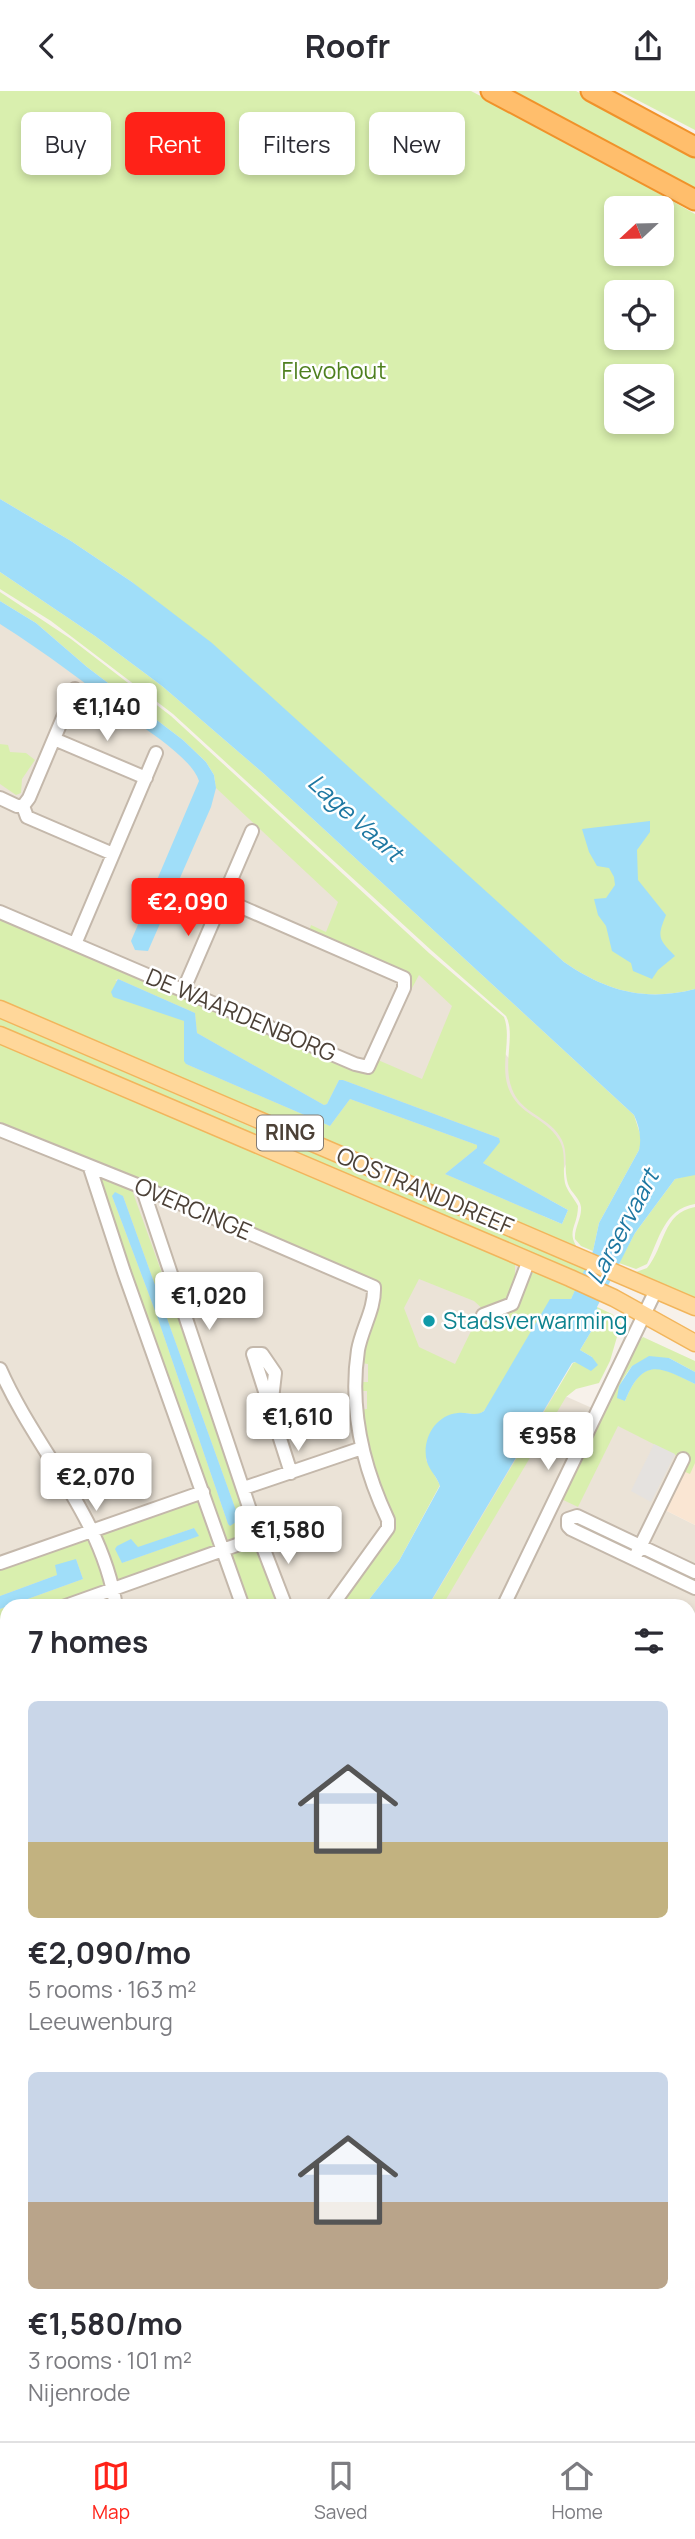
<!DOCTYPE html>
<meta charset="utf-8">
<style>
body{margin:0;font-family:Manrope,sans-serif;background:#f7f7f7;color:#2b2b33;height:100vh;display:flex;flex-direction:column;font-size:26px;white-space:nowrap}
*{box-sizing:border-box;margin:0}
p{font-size:23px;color:#7c7c81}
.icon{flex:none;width:38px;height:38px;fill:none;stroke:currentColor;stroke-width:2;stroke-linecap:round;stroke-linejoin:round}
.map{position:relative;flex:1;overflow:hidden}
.drawer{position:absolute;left:0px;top:1508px;width:696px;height:842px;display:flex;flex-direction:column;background:#fff;border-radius:21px 21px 0 0;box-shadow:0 4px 10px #0003}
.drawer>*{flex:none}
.top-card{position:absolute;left:21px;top:21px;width:654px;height:63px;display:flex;gap:14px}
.needle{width:46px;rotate:248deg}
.tools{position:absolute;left:604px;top:105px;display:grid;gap:14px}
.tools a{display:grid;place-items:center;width:70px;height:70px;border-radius:10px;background:#fff;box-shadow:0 4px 10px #0003;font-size:35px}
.price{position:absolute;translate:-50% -60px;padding:0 16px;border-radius:7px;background:#fff;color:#222;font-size:23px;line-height:46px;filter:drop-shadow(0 2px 4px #0008)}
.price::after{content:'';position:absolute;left:50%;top:42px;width:21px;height:16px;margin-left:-10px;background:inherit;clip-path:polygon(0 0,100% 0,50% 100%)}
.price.on{background:#ff2218;color:#fff}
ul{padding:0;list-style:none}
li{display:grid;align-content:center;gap:14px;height:371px;padding:0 28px}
li span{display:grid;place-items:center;height:217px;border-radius:10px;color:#555}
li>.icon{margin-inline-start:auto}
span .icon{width:126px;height:126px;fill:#fffc;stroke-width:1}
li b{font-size:30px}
h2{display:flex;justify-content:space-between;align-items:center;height:84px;padding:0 28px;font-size:30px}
.tag{padding:0 24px;border-radius:10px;background:#fff;box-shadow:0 4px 10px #0003;font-size:24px;line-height:63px}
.tag.on{background:#ff2218;color:#fff}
header{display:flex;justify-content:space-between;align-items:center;height:91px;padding:0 28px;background:#fff;font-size:32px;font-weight:700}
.tab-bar{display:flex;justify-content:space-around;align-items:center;height:98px;border-top:2px solid #e1e1e2;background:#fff;font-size:19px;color:#7c7c81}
.tab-bar a{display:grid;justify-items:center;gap:4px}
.tab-bar .on{color:#ff2218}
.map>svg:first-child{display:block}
.residential{fill:#ebe3d7}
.commercial{fill:#fae6d3}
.green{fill:#d9efae;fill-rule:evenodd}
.parking{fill:#e5e2df}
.water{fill:#a0def9}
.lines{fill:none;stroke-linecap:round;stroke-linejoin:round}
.minor-casing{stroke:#c4b8ab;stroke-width:16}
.major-casing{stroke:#f2b55c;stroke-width:19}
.highway-casing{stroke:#f0922a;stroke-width:23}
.minor{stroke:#fff;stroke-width:12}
.major{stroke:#ffd79a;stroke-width:16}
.highway{stroke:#ffbe6c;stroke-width:19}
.culture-dot{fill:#0f9aa8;stroke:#fff;stroke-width:2.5}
.labels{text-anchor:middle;stroke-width:5;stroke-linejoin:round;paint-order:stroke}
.shield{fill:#fff;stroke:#827a73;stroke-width:2}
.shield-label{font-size:21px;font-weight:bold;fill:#4c4137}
.park-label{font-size:23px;fill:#4f8020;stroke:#fff}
.street-label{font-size:23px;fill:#4c4137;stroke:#fff}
.culture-label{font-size:23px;fill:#0d838f;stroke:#fff;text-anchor:start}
.water-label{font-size:24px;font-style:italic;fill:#1e78a2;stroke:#fff}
</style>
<header><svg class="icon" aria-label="back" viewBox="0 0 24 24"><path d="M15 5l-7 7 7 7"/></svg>Roofr<svg class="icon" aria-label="share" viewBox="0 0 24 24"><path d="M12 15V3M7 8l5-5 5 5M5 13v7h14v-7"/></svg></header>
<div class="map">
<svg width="695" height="2350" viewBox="0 0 695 2350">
<rect width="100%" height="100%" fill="#f7f1ea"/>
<path class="residential" d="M0,523l144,107 297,259 137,158 -85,185 -75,186 -66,97 -345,1v233l-7,2z
M547,1297l146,65 -28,57 30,15v665l-5,13v-596h-278z
M7,1810v533h578l-3,7h-582v-537z"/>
<path class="commercial" d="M689,1366l6,3v65l-30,-15z
M695,2178l-1,172h-80l4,-7h72v-153z"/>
<path class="green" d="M0,0h471l92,48 132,75v775c-50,13 -89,2 -131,-27l-432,-380 -61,-41 -71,-42zM616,117h46v46h-46zM616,201h46v46h-46zM616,285h46v46h-46z
M500,0h76l119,65v37z
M620,0h75v39z
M0,481l95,64 67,50 101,87 371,342 8,25 -3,10 -40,73 -6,28 -12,-5 -6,-7c-1,-11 7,-21 6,-32 -1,-9 -10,-14 -13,-23 -6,-22 4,-36 -14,-55 -15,-15 -34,-19 -42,-40 -10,-26 4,-54 -6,-73l-75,-66 -258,-236 -122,-93 -51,-32z
M0,501l71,47 100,77 258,237 75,64c8,21 -4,46 4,70 10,29 37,29 51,53 8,13 3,28 6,43 2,8 9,15 13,23 0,21 -13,25 1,44l-579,-248v-84l366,155h3l9,-13 44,19 30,-73 -33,-31 -8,15 -3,-1 3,-8 -2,-6 -100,-44 2,-6 15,7 12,-30 -122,-114 -2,-13 -8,-13 -23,-22 -96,-73 -51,-44 -36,-22zM118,888l77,34 2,20 127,72 3,-1 12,-24h4l156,58 -16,25 85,47 -6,14 -117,-50 32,-26v-3l-127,-46 -20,27 -144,-62 -2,-43 -69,-41z
M0,653l8,1 2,7 16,1 9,7 -13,19 -1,14 -5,2 -16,-11z
M0,927l251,109 335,140 -4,9 -582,-248z
M0,952l363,157 152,62v17l-9,23 -21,9 -11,-10 -55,-22 -15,29 15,39 36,17 18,-37 13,-6v-4l28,-10 15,-33c15,-7 33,8 47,15l-5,10 -87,112 -6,4 -12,-2 -38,25 -2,22 14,25 -41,76 -35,45h-28l57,-83 -14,-30 -19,-83 7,-1v-18h-8v-9h9v-18l-7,-1 20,-78 -381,-163z
M95,1083l37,16 122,339c-5,9 -20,13 -30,10zM112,1105h11l115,320 -7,9 -3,-1 -71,-208z
M693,1083l2,1v29c-31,5 -36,36 -48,60l-11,5 -17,-6 16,-30 40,-54z
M695,1116v94l-69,-30v-2l10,3 11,-4c18,-21 15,-55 48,-61z
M597,1216l15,7 9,9 -11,38 -11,22 -23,6 -10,8 -124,209 -14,1 145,-244 19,-6 -12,-7 18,-30z
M643,1246l52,24v11l-26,-14 -37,8c-9,13 -18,22 -7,35 18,-44 34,-36 70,-17v79l-5,11 -7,-3 4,-10 -69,-35 -40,81 -19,-9 75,-152z
M201,1408l14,46 -3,4 -90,31 -8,-1 -15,-41 1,-5zM194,1437l4,8 -76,27 15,-15z
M89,1446l16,48 -57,21 -41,1v14l-7,2v-14l83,-30 -7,-20 -19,16 -57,21v-28z
M259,1450l24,65h-35l-18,-51 4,-5z
M695,1551v214l-5,-4v-199z
M0,1643l7,19v66l-5,1z"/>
<path class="parking" d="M654,1353l21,10 -24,48 -20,-11z"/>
<path class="water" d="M0,408l71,42 61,41 80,61 352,319c42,29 81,40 131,27v186l-20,4 -40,54 -38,74 1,13 -18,30 12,7 6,8 -7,6 -16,-9 -3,1 -144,243h-64l35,-45 41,-75c-3,-9 -10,-15 -13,-24 -6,-22 8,-47 31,-49 10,-1 17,4 26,-2l66,-112h21l22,-48 6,-28 40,-73c3,-12 0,-24 -5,-35l-371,-342 -101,-87 -67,-50 -95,-64z
M0,510l36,22 51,44 96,73 23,22 8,13 2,13 -5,19 -63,144 -13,-1 -4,-9 68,-160c-7,-22 -47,-47 -67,-62 -43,-33 -86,-66 -132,-95z
M650,730v11l-13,18 1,30 28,35c-9,22 -8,24 9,41l-17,14 -6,9 -19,-8 -2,-8 -19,-12 -6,-25 -8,-11 -4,-16 12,-1 9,-13 -1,-8 -5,-9 -12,-2 -8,-14 -7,-23z
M118,888l77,34 2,20 127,72 3,-1 12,-24h4l156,58 1,4 -17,21 85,47 -6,14 -117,-50 32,-26v-3l-127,-46 -20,27 -144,-62 -2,-3v-40l-71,-24 -2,-5z
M115,1101l8,4 115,320 1,4 -9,6 -2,-2 -71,-208 -45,-120z
M649,1265l20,2 26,14v12c-36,-18 -52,-27 -70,17l-8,-3 2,-12 13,-20z
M194,1437l5,8 -77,27 -7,-14 2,-3 14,-7 7,8z
M76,1468l7,20 -83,30v-13l57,-21 -2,-10z"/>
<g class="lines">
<g class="minor-casing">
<path id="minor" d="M54,648l92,39
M0,707l17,8h6
M23,715l6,-8 46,-109
M23,715l4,11 86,37
M0,821l355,152 13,3 36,-79v-10l-181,-79
M75,853l81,-191
M183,900l69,-160
M0,1039l142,57 232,100c1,22 -12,41 -16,63 -9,59 5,117 30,170v8l-57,79
M90,1077l34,104 119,335
M142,1096l117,350 27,70
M483,1224l29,-11 17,-44
M0,1278c35,80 103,148 116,238
M271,1317l4,-35 -13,-19h-9l38,119
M244,1397l118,-40
M637,1462l46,-94
M0,1472l203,-71
M695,1481l-118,-56 -9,3v7l3,3 124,59
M63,1516l196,-70
M503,1516l153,-317
M0,1537l7,-2
M0,1632l7,20
M0,1734l7,-2
M0,1899l7,20
M690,1929l5,-10
M0,1963l7,-3
M690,1965l5,3
M0,2058l7,-3
M0,2111l7,-3
M690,2172l5,-12
M0,2236l7,-3
M0,2284l7,-2
M0,2297l7,21
M16,2343l2,7
M109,2343l2,3 11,4
M201,2343l3,7
M282,2343l2,7
M448,2343l2,7
M539,2343l2,7
M130,2350l20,-7
M384,2350l18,-7
M609,2350l3,-7"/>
</g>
<g class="major-casing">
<path id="major" d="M0,918l695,298
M0,944l570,243 44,20 81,45"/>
</g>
<g class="highway-casing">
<path id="highway" d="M491,0l204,109
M591,0l104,56"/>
</g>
<use href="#minor" class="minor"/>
<use href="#major" class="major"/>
<use href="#highway" class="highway"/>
</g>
<circle class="culture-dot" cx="429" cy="1230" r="7"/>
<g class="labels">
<rect class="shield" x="257" y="1024.5" width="66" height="35" rx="5"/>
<g class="shield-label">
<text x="290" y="1049">RING</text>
</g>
<g class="park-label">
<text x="334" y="288">Flevohout</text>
</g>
<g class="street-label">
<text transform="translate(241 924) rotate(23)" y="8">DE WAARDENBORG</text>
<text transform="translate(425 1100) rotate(23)" y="8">OOSTRANDDREEF</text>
<text transform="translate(193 1118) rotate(23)" y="8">OVERCINGE</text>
</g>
<g class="culture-label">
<text x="443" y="1238">Stadsverwarming</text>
</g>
<g class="water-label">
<text transform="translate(355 727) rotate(42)" y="8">Lage Vaart</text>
<text transform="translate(623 1136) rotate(-62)" y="8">Larservaart</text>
</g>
</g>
</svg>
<div class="tools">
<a><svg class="needle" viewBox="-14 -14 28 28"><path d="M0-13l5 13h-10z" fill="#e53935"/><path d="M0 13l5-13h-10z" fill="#7c7c81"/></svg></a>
<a><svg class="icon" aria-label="locate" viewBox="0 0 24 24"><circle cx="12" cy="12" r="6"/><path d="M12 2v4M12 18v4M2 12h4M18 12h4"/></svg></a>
<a><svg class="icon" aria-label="layers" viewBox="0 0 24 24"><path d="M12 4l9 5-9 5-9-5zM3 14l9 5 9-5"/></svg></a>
</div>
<b class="price" style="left:107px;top:652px">€1,140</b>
<b class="price on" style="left:188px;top:847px">€2,090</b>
<b class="price" style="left:209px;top:1241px">€1,020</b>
<b class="price" style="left:298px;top:1362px">€1,610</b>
<b class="price" style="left:548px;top:1381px">€958</b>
<b class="price" style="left:96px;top:1422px">€2,070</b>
<b class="price" style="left:288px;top:1475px">€1,580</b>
<div class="top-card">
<a class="tag">Buy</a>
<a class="tag on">Rent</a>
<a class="tag">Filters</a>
<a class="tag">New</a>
</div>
<section class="drawer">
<h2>7 homes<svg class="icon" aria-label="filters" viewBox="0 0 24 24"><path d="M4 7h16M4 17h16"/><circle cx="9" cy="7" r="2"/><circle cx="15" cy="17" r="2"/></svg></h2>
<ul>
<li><span style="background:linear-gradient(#c9d6e8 65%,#c2b280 0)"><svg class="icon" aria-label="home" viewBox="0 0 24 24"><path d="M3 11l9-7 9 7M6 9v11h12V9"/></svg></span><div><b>€2,090/mo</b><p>5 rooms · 163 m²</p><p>Leeuwenburg</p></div></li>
<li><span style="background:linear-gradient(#c9d6e8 60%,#b9a48a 0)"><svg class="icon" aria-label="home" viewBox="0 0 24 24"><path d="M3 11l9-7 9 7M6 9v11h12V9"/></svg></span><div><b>€1,580/mo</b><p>3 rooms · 101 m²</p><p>Nijenrode</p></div></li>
</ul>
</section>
</div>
<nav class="tab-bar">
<a class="on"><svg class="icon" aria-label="map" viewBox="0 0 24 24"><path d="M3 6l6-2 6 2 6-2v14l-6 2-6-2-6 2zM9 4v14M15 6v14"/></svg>Map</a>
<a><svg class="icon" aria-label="saved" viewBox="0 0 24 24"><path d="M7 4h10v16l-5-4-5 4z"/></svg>Saved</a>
<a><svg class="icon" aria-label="home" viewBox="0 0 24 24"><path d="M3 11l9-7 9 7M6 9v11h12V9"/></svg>Home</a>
</nav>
